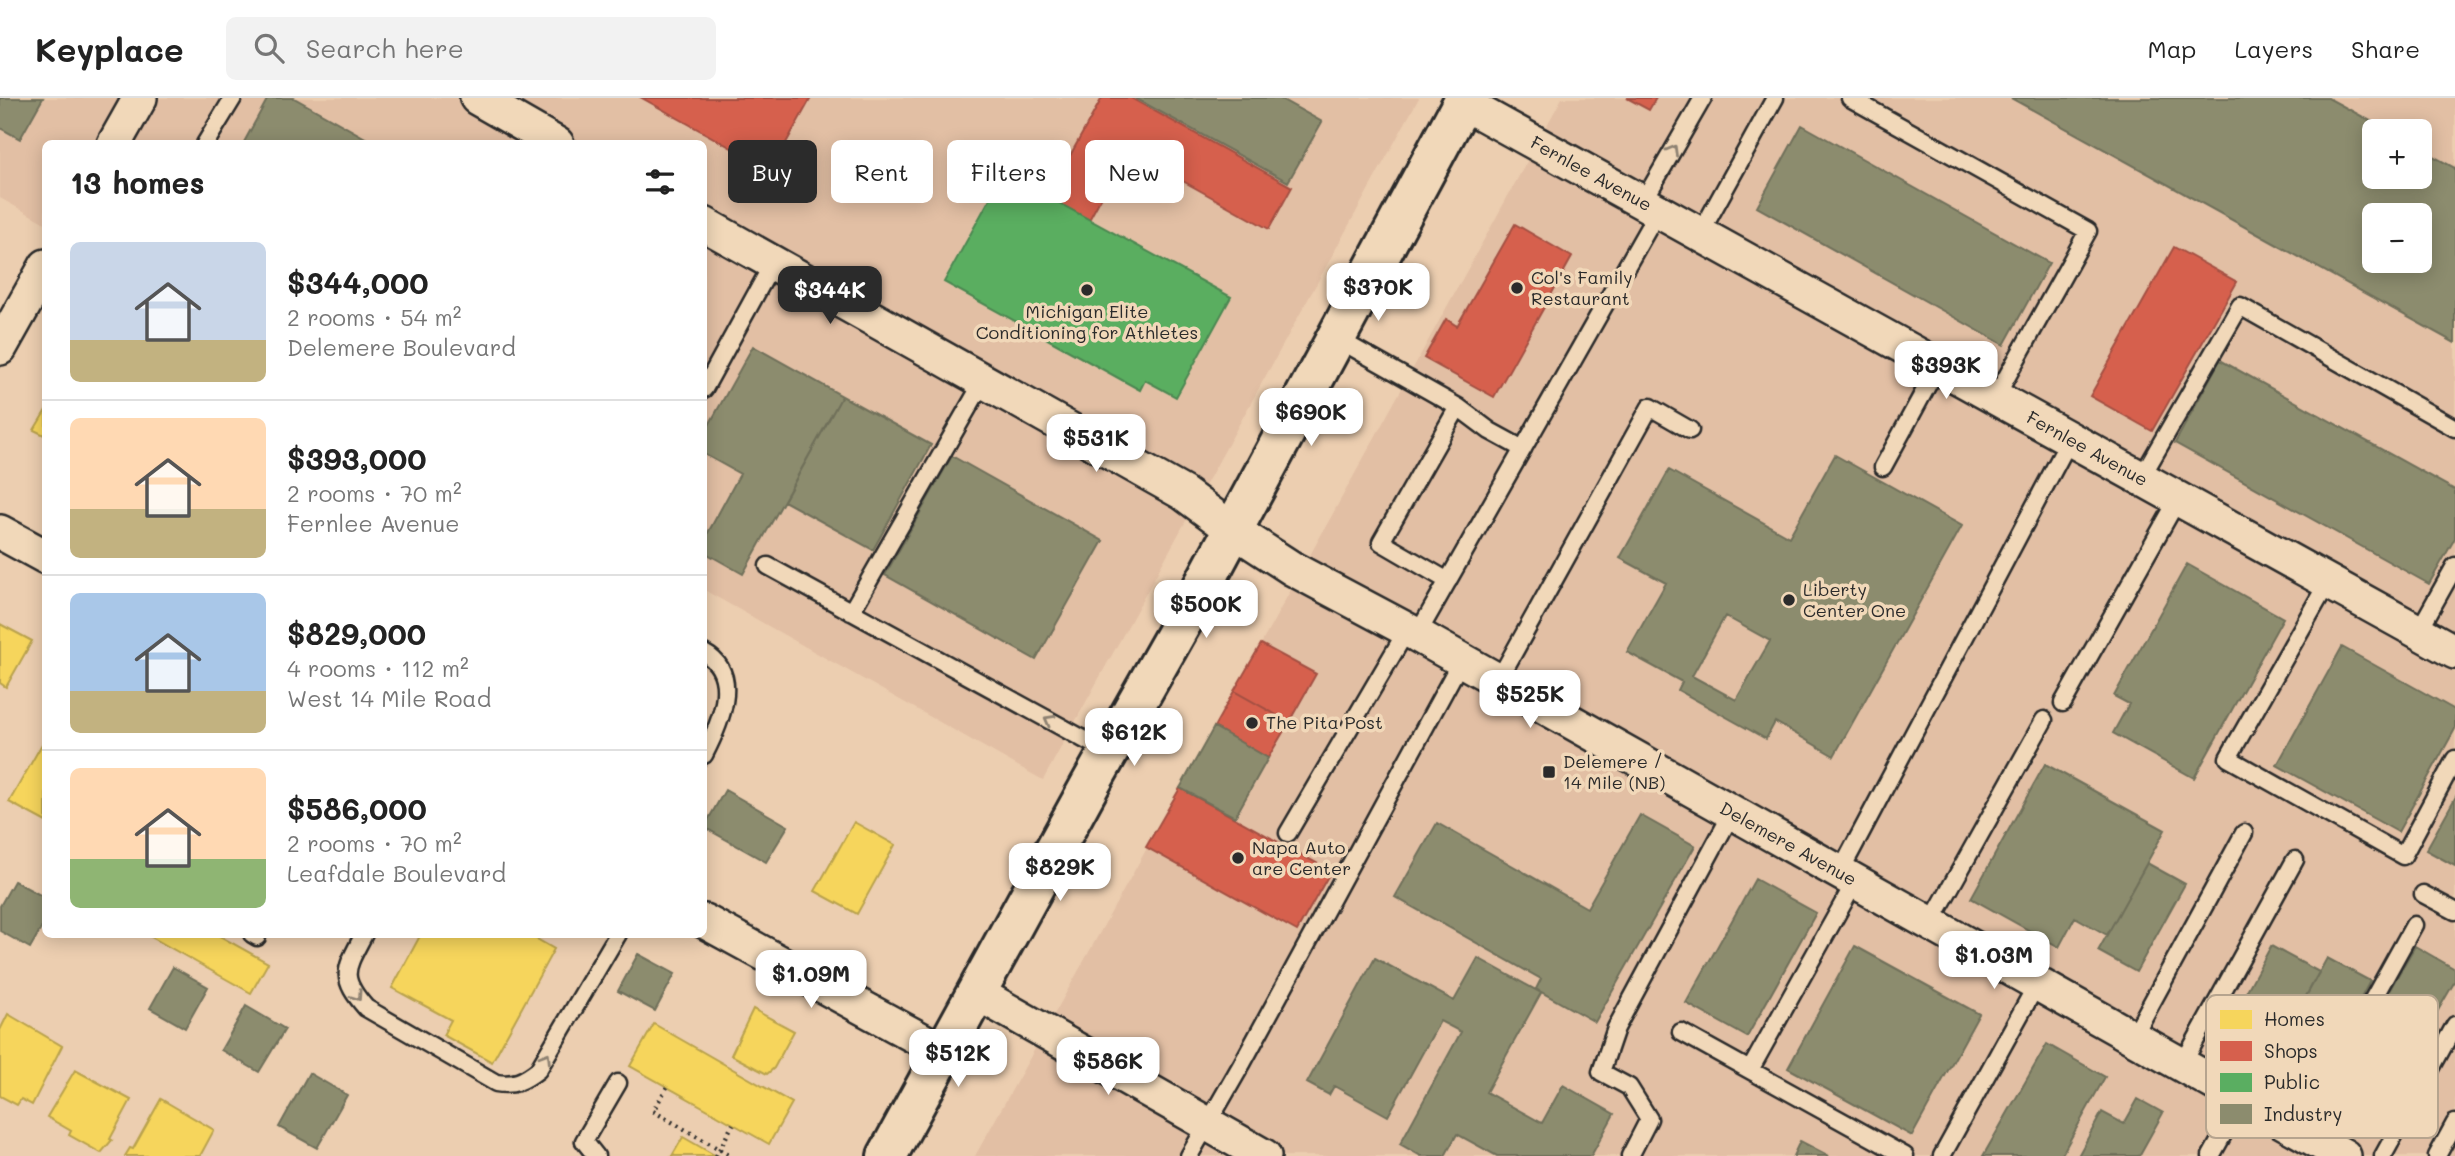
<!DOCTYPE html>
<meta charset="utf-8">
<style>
body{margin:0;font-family:Mali,sans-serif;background:#f2f2f2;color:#222;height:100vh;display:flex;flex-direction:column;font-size:26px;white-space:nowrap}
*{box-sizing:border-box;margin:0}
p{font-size:23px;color:#767676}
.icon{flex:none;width:38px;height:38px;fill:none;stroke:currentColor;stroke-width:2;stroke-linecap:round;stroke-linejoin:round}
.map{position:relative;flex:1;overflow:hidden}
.details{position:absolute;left:42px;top:42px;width:665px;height:798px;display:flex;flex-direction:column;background:#fff;border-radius:10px;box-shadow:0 4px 18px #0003}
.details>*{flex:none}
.top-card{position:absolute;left:728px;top:42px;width:665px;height:63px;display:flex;gap:14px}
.tools{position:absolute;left:2362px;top:21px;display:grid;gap:14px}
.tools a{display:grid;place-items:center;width:70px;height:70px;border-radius:10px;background:#fff;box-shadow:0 4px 18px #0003;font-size:35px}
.price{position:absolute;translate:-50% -60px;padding:0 16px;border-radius:14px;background:#fff;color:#222;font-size:23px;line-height:46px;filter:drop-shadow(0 2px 4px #0008)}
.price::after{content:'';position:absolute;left:50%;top:42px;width:21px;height:16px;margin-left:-10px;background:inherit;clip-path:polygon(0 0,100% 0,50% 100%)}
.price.current{background:#2b2b2b;color:#fff}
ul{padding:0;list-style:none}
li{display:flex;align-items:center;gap:21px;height:175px;padding:0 28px}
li+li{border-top:2px solid #e0e0e0}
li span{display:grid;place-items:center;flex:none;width:196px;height:140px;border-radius:10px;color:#555}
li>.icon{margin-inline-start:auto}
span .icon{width:84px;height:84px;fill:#fffc;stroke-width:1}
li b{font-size:30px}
h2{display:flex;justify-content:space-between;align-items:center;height:84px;padding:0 28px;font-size:30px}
.pill{padding:0 24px;border-radius:10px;background:#fff;box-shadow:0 4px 18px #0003;font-size:24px;line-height:63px}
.pill.current{background:#2b2b2b;color:#fff}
header{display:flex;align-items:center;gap:42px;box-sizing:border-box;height:98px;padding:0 35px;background:#fff;border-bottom:2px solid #e0e0e0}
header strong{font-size:33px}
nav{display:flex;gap:38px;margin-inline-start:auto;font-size:24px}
.search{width:490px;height:63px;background:#f2f2f2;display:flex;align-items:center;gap:18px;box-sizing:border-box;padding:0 24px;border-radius:10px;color:#767676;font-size:26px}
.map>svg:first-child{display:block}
.built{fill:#e2bfa4;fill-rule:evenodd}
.homes{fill:#f6d55c;stroke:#b9a24d;stroke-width:2}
.shops{fill:#d6604d;stroke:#a35043;stroke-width:2}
.public{fill:#5aae61;stroke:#4c8751;stroke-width:2}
.industry{fill:#8c8c6e;stroke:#6f6f5a;stroke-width:2;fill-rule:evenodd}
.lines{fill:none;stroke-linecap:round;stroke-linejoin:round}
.service-casing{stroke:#2b2b2b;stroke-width:21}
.minor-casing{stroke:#2b2b2b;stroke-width:38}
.secondary-casing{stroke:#2b2b2b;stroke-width:44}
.path{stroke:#2b2b2b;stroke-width:4.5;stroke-dasharray:2 5;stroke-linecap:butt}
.service{stroke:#f1d8b9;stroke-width:16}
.minor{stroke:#f1d8b9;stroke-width:33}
.secondary{stroke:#f1d8b9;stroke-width:38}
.oneway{stroke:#8e8272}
.poi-dot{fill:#2b2b2b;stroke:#f1d8b9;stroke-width:2.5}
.labels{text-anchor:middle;stroke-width:7;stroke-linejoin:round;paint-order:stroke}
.street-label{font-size:18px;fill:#2b2b2b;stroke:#f1d8b9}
.poi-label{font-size:18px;fill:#2b2b2b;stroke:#f1d8b9;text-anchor:start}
.key{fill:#f1d8b9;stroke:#b6a48e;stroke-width:2}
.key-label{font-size:19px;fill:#2b2b2b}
</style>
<header>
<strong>Keyplace</strong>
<div class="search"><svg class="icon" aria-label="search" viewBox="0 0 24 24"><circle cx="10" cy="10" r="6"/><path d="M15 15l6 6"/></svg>Search here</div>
<nav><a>Map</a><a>Layers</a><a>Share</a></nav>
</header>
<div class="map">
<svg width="2455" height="1058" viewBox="0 0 2455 1058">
<rect width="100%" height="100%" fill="#ecceb0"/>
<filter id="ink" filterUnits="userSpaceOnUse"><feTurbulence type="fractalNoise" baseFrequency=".0143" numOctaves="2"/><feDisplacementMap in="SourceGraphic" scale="14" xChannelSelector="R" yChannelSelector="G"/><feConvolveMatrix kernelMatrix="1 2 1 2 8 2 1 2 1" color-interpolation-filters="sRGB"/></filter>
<g filter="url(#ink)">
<path class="built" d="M0,0h1419l-376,682 -339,-190v-446h-658l-1,79 -45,-25z
M1562,0h893v1058h-1480l286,-512zM2375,33h45v46h-45zM2375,117h45v46h-45z"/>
<path class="homes" d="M46,312v26l-12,-6z
M0,526l32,17 -26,46 -6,-4z
M46,639v85l-37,-20z
M854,724l41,23 -38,69 -42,-23z
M146,836h70l52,29 -17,30z
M421,836h107l26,15 -62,113 -49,-27 8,-15 -59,-32z
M753,911l41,22 -20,37 -7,6 -36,-19z
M8,916l54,32 -30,59 -11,-6 -4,6 -17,-9v-66z
M654,926l138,79 -23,41 -139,-78z
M75,972l56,30 -21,39 2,1 -11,13 -32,-18 2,-4 -24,-14z
M161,1001l53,31 -14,26h-75l5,-8 3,1z
M683,1039l33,19h-44z"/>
<path class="shops" d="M642,0h169l-40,72z
M1102,0h29l161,89 -23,42 -142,-79 -38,70 -42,-23z
M1627,0h29l-7,12z
M1515,126l57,33 -78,140 -70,-39 22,-39 11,7z
M2174,149l63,35 -85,149 -62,-35z
M1261,546l55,30 -27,48 -55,-31z
M1234,593l55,31 -21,36 -54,-31z
M1180,690l151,83 -34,60 -151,-84z"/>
<path class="public" d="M1004,75l227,124 -55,100 -31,-17 -5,10 -196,-108z"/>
<path class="industry" d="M0,0h43l-23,41 -20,-11z
M268,0h26l82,46h-133z
M1135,0h144l43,24 -34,60z
M2011,0h317l61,33h-14v46h45v-28l35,19v175zM2375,117h45v46h-45z
M1802,27l247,138 -45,82 -247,-138z
M753,248l89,50 -99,178 -39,-22v-12l36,-66 -36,-20v-20z
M2220,262l235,130v48l-26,46 -254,-141z
M842,298l89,49 -58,105 -89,-49z
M1835,357l127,71 -128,230 -59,-34 -9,17 -88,-49 4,-8 -55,-30 39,-69 -46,-25 49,-88 120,67zM1725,518l45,25 -34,59 -44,-24z
M952,358l151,85 -67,119 -151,-85z
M2187,466l96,54 -89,160 -81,-45 16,-29 -15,-8z
M2342,549l113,63v19l-57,103 -121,-67z
M1214,629l54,31 -33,59 -55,-29z
M2045,666l120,66 -58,105 -32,-18 -16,30 -88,-49z
M725,692l63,36 -22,36 -62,-35z
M2455,700v68l-29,-16z
M1640,717l55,31 -100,176 -59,-33 5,-10 -146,-82 42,-74 150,85z
M2147,765l38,21 -49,88 -38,-21z
M1755,781l61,34 -69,124 -61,-34z
M14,783l32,17v22l-16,28 -30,-17v-25z
M1855,848l124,68 -67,122 -124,-68z
M2271,848l48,26 -48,89 -48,-26z
M2415,848l40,23v12l-77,133 -45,-26z
M638,856l37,20 -20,37 -37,-20z
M1375,860l79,43 24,-43 63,35 -55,99 56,31 21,-38 51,29 -23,42h-94l-40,-22 -12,22h-24l-21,-12 61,-112 -21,-11 -52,95 -54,-30 -5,9 -22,-12z
M2327,860l43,23 -55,103 -44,-23z
M173,869l35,20 -23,41 -35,-20z
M246,908l39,23 -26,43 -38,-22z
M2047,946l58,33 -44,79h-78z
M309,975l38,22 -30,53 -38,-21z
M2138,1001l25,14 -24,43h-61l24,-44 22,12z
M1800,1043l29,15h-36z"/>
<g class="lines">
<g class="service-casing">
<path id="service" d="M1850,0l238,133 -93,167
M205,46l28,-46
M1643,104l60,-104
M1700,136l75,-136
M1336,240l122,69 32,24 33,18
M704,291l69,-126
M1883,369l55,-101
M2141,380l99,-172 215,122
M768,468l341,187
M1448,483l-67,-39 77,-135
M2328,484l-100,176 175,98 52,-97
M851,514l133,-232
M2418,534l37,-66
M1417,537l241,-424
M704,555c39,21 15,73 0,102
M1498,583l152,-274 40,23
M2063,605l115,-204
M1288,735l119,-203
M1840,774l230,-433
M2423,796l32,17
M1930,826l114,-204
M252,836l5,3
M364,836c-18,35 -26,42 2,74l130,75c18,3 28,-2 42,-13l80,-136
M1681,934l224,124
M2133,939l111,-204
M2182,967l113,-205
M1750,972l105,-188
M2300,1033l114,-206
M596,1058l-12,-15 34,-58
M1189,1058l54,-94 218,-401
M1630,1058l19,-37 -20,-32 -28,-15 15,-44 116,-215
M1942,1058l95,-172
M2211,1058l32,-57
M2383,1058l72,-131
M2437,1058l18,-33"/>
</g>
<g class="minor-casing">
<path id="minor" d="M477,0l80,46
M1463,5l992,549
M114,46l26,-46
M704,126l479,269 50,37 60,39 124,66 927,521
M0,250l46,-82
M0,434l46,25
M704,823l240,131
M977,895l287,163"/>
</g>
<g class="secondary-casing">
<path id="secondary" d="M887,1058l203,-371 115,-203 260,-484"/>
</g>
<path class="path" d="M667,989l-14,24 78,45
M716,1058l17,-32"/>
<use href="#service" class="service"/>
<use href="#minor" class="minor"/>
<use href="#secondary" class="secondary"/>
</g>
<defs><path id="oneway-chevron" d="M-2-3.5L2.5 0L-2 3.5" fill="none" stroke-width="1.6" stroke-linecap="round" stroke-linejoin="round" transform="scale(1.75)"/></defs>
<g class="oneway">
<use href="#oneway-chevron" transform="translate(1673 52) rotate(-60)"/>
<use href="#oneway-chevron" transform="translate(1049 622) rotate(-151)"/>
<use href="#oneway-chevron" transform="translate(357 898) rotate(56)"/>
<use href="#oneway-chevron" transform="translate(546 959) rotate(-58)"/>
</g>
</g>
<g class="poi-dot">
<circle cx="1517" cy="190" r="7"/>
<circle cx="1087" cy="192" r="7"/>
<circle cx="1789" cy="502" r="7"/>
<circle cx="1252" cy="625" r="7"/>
<rect x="1542" y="667" width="14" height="14" rx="3.5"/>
<circle cx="1238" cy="760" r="7"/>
</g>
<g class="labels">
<g class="street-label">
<text transform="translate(1591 76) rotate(29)" y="6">Fernlee Avenue</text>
<text transform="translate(2087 351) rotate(29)" y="6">Fernlee Avenue</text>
<text transform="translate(1788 746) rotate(29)" y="6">Delemere Avenue</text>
</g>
<g class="poi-label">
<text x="1531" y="186">Col's Family<tspan x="1531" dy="21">Restaurant</tspan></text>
<text x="1087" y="220" text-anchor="middle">Michigan Elite<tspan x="1087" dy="21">Conditioning for Athletes</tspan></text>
<text x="1803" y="498">Liberty<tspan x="1803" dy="21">Center One</tspan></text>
<text x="1266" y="631">The Pita Post</text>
<text x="1563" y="670">Delemere /<tspan x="1563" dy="21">14 Mile (NB)</tspan></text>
<text x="1252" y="756">Napa Auto<tspan x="1252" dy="21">are Center</tspan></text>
</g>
</g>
<rect x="2206" y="897" width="232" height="143" rx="10" class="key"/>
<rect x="2220" y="912" width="32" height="19" fill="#f6d55c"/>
<rect x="2220" y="943" width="32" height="20" fill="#d6604d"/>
<rect x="2220" y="975" width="32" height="19" fill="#5aae61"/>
<rect x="2220" y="1006" width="32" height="20" fill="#8c8c6e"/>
<g class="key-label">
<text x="2264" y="928">Homes</text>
<text x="2264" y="960">Shops</text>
<text x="2264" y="991">Public</text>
<text x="2264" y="1023">Industry</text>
</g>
</svg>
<div class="tools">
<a>+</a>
<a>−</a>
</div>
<b class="price" style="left:1378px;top:225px">$370K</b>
<b class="price current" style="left:830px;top:228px">$344K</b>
<b class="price" style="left:1946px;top:303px">$393K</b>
<b class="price" style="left:1311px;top:350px">$690K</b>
<b class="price" style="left:1096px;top:376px">$531K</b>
<b class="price" style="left:1206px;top:542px">$500K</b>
<b class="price" style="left:1530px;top:632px">$525K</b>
<b class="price" style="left:1134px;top:670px">$612K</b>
<b class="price" style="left:1060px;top:805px">$829K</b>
<b class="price" style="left:1994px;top:893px">$1.03M</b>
<b class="price" style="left:811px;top:912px">$1.09M</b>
<b class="price" style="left:958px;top:991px">$512K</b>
<b class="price" style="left:1108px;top:999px">$586K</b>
<div class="top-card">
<a class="pill current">Buy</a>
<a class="pill">Rent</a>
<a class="pill">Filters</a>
<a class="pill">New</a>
</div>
<section class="details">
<h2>13 homes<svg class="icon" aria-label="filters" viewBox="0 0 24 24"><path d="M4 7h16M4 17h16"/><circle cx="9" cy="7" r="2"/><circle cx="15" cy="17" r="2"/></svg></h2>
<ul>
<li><span style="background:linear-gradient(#c9d6e8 70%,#c2b280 0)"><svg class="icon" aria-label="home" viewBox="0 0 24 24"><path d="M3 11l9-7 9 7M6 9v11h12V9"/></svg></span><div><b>$344,000</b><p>2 rooms · 54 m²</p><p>Delemere Boulevard</p></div></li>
<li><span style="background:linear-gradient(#ffd9b3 65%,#c2b280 0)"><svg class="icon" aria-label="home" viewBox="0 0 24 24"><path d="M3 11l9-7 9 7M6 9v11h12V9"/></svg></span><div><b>$393,000</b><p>2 rooms · 70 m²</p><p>Fernlee Avenue</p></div></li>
<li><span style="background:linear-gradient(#a9c7e8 70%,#c2b280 0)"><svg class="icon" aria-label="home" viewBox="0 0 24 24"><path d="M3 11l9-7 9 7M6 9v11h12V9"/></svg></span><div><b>$829,000</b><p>4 rooms · 112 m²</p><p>West 14 Mile Road</p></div></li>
<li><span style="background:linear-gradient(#ffd9b3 65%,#8fb573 0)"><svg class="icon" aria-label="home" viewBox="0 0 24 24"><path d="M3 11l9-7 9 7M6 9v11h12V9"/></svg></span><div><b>$586,000</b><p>2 rooms · 70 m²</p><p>Leafdale Boulevard</p></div></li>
</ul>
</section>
</div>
